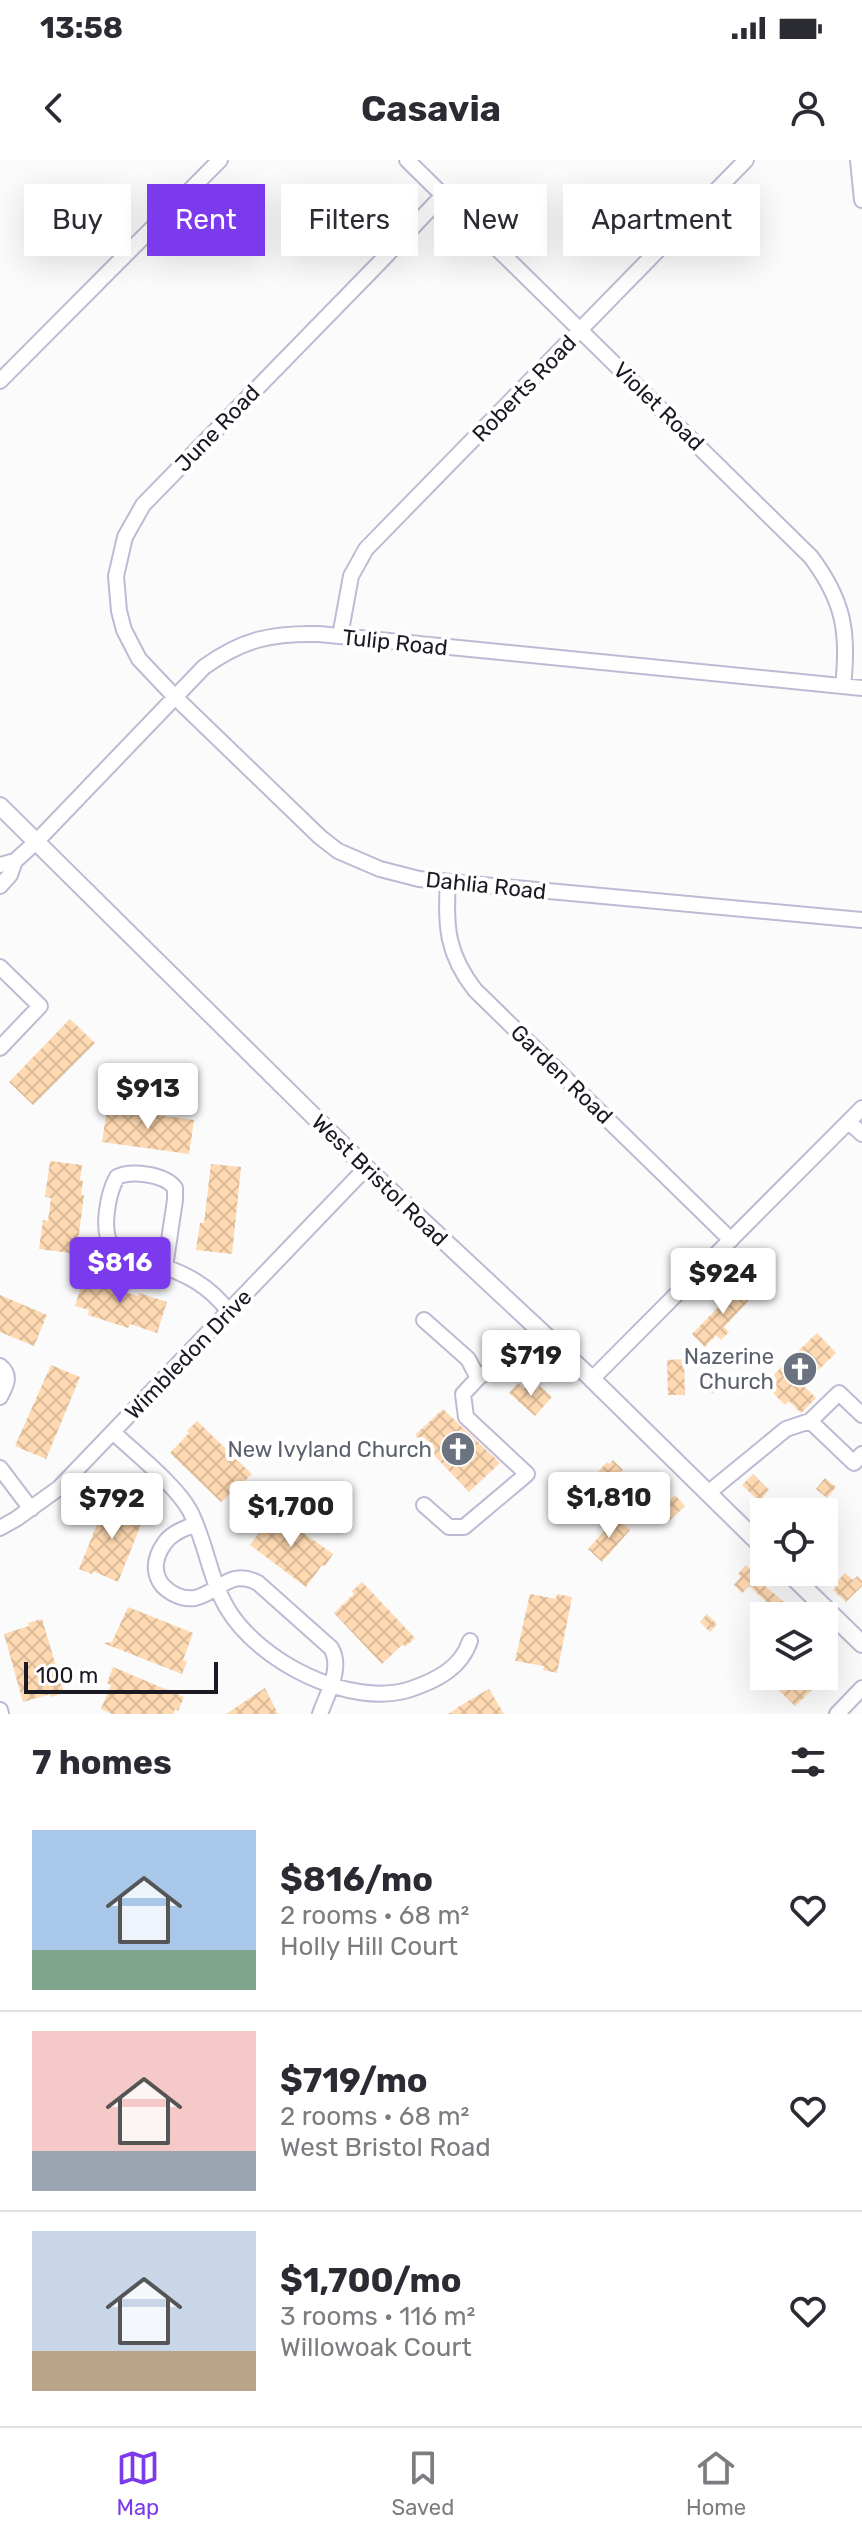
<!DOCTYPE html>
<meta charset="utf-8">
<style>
body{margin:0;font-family:Rubik,sans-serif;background:#f7f7f7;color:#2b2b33;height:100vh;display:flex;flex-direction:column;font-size:30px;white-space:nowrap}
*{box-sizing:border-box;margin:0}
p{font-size:26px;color:#7c7c81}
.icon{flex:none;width:44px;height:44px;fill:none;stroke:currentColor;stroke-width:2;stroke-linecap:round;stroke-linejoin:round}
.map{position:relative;height:1554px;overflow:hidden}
.sheet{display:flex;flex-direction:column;background:#fff;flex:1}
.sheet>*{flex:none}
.guide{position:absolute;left:24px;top:24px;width:814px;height:72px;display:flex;gap:16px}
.buttons{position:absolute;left:750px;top:1338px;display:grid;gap:16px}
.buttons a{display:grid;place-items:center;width:88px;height:88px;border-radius:0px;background:#fff;box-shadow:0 8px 32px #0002;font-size:40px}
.scale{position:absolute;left:24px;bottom:20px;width:194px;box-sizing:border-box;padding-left:8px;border:4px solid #1b1922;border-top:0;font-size:22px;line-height:28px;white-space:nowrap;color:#1b1922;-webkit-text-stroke:6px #fff;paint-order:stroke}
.price{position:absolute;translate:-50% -68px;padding:0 18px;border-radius:8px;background:#fff;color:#222;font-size:26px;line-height:52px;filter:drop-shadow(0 2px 4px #0008)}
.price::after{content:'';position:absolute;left:50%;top:48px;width:24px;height:18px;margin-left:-12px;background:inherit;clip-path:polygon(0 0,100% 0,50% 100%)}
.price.on{background:#7c3aed;color:#fff}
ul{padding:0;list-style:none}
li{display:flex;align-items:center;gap:24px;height:200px;padding:0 32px}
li+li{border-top:2px solid #e1e1e2}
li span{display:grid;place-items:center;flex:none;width:224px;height:160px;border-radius:0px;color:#555}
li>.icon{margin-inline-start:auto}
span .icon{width:96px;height:96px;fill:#fffc;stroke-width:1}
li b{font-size:34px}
h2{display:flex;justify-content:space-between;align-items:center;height:96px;padding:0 32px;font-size:34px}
.tag{padding:0 28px;border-radius:0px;background:#fff;box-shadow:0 8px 32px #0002;font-size:28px;line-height:72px}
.tag.on{background:#7c3aed;color:#fff}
.status{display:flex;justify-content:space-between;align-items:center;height:56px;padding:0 40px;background:#fff;direction:ltr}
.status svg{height:22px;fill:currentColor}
header{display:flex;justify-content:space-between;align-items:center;height:104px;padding:0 32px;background:#fff;font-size:36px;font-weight:700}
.dock{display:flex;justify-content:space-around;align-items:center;height:112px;border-top:2px solid #e1e1e2;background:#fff;font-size:22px;color:#7c7c81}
.dock a{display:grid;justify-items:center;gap:4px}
.dock .on{color:#7c3aed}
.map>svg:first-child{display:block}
.building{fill:url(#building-cross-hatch)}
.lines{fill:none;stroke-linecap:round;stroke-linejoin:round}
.minor-casing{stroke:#c0b9d3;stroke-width:18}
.major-casing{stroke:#c0b9d3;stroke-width:20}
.minor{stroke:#fff;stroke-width:14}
.major{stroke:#fff;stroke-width:16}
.labels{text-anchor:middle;stroke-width:8;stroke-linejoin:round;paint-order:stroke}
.street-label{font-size:22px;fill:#1b1922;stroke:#fff}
.worship-label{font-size:22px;fill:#5b616d;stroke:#fff;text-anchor:end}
</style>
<div class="status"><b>13:58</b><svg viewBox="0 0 49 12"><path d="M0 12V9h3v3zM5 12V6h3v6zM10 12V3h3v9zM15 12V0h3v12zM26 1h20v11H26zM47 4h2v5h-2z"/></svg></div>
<header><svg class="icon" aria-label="back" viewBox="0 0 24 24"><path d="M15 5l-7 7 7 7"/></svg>Casavia<svg class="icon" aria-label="person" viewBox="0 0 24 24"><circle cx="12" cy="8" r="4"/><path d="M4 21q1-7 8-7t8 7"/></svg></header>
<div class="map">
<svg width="862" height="1554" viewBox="0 0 862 1554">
<defs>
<pattern id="building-cross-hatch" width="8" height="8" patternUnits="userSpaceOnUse" patternTransform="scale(2)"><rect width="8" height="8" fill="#ffd9b1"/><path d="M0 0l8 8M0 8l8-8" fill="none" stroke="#daba98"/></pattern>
</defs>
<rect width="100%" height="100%" fill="#fbfbfb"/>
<path class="building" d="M70,859l25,24 -62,62 -24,-23z
M107,948l87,12 -5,34 -87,-12z
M50,1001l32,4 -2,15 3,1 -2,14h3l-6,46 -5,-1 -2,13 -32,-4 4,-29 5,1 3,-23 -6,-1z
M211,1004l30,3 -9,87 -36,-4 4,-27h4z
M85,1114l30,10 -1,5 24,7 1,-3 28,9 -10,31 -27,-9 -2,4 -40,-13 1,-5 -14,-4z
M742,1123l12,12 -30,32 5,5 -8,8 -5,-5 -11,12 -13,-13z
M0,1135l47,20 -13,31 -34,-14z
M817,1173l19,20 -33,32 13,13 -15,15 -12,-12 -4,4 -21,-21z
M684,1199l1,36h-17l-1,-35z
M51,1205l29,12 -34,82 -31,-13z
M713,1212l11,10 -11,12 -11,-10z
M518,1223l6,6 5,-5 7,6 4,-4 12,11 -17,19 -26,-23z
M443,1249l57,54 -31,29 -54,-57z
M197,1261l55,53 -31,28 -51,-49 19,-20 -2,-2z
M613,1300l10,10 -4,3 8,7 -9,10 -20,-18 9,-10 2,2z
M753,1314l16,16 -10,11 -17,-16z
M825,1318l11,9 -9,11 -11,-9z
M675,1335l10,11 -17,16 -10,-10z
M108,1337l15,6 -2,5 23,9 -26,65 -25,-11 -1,3 -13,-5z
M271,1350l62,44 -8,12 -3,-1 -16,22 -56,-42 16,-21 -3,-3z
M616,1358l14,12 -28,32 -14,-13z
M746,1405l16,15 -2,2 41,34h-47l12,-15 -17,-15 -7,7 -8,-8 7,-8 -3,-3z
M845,1413l8,7 4,-4 5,5v5l-16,16 -13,-12 3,-3 -2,-2z
M362,1422l53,56 -10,9 -2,-3 -21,20 -48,-51 20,-19 -2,-3z
M530,1434l26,5 1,-5 15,3 -15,76 -14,-3 1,-4 -29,-5z
M128,1447l65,26 -10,27 4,2 -5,12 -79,-31 9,-1z
M707,1454l10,10 -7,8 -10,-10z
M42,1459l22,74 -13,4 -1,-3 -27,8 -19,-68 25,-8 -1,-3z
M764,1478v17l-6,5 -8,-10z
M113,1507l71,30 -6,14 -3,-2 -2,5h-61l-11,-5 10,-24 -4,-2z
M791,1516h14l10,11 -20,19 -17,-17z
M265,1528l13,26h-52z
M489,1529l15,25h-56l15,-10z"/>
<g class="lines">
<g class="minor-casing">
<path id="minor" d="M407,0l404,397c33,44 38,76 32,129
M858,0l4,40
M443,35l-61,65 -239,245 -18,32 -9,39 3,35 5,19 15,29 36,38 145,140 18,14 42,18 39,10 443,41
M0,221l220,-221
M340,476l11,-60 15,-27 380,-389
M0,705l15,-4 21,-19 168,-175c39,-28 68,-34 115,-33l543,54
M448,722c-3,44 -1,72 27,108l256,250
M0,726l10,-11 5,-14
M0,807l40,39 -40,42
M849,962l13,12
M165,1107l10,-67v-12c-10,-14 -44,-18 -58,-11 -9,16 -17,55 -4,71 9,11 28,11 40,15 32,10 56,22 76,49
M424,1160l44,39 10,19
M0,1206c12,10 6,19 0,31
M592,1219l270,-271
M810,1261l44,42 8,-9
M113,1272c22,21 63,53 77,79 16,31 19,66 37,97 31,53 123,101 184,81 26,-9 50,-21 59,-48
M0,1308l31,41
M708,1333l78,-64 24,-8 29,-28 23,22
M424,1345l25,22h15l63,-53 -61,-57 -3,-23 15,-16 64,-45
M195,1364c-11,5 -24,9 -31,20 -14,20 -10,41 12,51 6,3 12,4 19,3 25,-6 35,-30 63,-15l73,65c12,20 -4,46 -11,66
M0,1368l16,-9 43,-31 307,-320
M0,1550l1,4
M837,1554l25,-26"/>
</g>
<g class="major-casing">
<path id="major" d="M0,646l366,362 226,211 172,169
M788,1412l74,72"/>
</g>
<use href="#minor" class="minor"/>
<use href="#major" class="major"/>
</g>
<defs>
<g id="church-disc" transform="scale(1.8)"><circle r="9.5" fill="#6b7280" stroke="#fff"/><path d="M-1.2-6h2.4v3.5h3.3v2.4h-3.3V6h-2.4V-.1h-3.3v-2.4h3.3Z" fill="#fff"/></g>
</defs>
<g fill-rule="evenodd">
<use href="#church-disc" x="800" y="1209"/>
<use href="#church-disc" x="458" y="1289"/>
</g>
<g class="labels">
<g class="street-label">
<text transform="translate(524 228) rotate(-46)" y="8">Roberts Road</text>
<text transform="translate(659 246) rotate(44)" y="8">Violet Road</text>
<text transform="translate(217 268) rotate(-46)" y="8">June Road</text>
<text transform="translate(395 482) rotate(6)" y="8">Tulip Road</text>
<text transform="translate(486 725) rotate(6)" y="8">Dahlia Road</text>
<text transform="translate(562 914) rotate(44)" y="8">Garden Road</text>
<text transform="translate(380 1020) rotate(44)" y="8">West Bristol Road</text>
<text transform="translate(188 1194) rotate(-46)" y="8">Wimbledon Drive</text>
</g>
<g class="worship-label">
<text x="774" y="1204">Nazerine<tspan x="774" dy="25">Church</tspan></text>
<text x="432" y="1297">New Ivyland Church</text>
</g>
</g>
</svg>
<div class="buttons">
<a><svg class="icon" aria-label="locate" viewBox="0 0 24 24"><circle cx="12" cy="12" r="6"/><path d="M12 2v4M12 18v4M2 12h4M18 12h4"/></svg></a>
<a><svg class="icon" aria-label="layers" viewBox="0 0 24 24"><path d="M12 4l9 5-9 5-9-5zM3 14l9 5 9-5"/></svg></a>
</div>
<div class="scale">100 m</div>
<b class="price" style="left:148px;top:971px">$913</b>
<b class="price on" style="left:120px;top:1145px">$816</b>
<b class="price" style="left:723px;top:1156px">$924</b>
<b class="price" style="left:531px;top:1238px">$719</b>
<b class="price" style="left:609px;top:1380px">$1,810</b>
<b class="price" style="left:112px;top:1381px">$792</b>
<b class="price" style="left:291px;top:1389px">$1,700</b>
<div class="guide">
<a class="tag">Buy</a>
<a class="tag on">Rent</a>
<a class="tag">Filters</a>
<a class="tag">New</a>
<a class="tag">Apartment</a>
</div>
</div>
<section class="sheet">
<h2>7 homes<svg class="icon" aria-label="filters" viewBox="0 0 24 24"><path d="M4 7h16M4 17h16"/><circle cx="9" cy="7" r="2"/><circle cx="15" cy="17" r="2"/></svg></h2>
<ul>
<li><span style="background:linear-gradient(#a9c7e8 75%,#7fa58c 0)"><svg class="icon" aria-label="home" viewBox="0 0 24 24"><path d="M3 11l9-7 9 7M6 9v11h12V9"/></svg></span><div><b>$816/mo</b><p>2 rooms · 68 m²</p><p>Holly Hill Court</p></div><svg class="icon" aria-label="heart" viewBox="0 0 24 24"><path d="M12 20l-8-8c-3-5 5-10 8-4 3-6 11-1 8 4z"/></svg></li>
<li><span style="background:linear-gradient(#f6c9c9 75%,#9aa5b1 0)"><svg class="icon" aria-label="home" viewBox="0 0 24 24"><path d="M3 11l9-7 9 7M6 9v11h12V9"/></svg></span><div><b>$719/mo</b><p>2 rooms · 68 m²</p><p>West Bristol Road</p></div><svg class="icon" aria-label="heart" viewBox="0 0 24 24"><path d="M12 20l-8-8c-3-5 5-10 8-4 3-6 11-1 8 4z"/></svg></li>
<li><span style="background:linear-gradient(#c9d6e8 75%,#b9a48a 0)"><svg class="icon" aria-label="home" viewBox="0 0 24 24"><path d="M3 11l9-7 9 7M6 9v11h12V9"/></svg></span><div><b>$1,700/mo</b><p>3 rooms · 116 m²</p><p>Willowoak Court</p></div><svg class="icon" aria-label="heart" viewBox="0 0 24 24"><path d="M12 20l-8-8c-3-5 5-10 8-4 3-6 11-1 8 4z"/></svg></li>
</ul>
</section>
<nav class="dock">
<a class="on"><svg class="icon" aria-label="map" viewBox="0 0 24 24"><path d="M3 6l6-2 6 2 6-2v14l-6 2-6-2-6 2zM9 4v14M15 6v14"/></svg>Map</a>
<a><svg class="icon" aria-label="saved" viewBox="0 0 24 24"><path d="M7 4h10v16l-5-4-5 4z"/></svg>Saved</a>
<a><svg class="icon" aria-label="home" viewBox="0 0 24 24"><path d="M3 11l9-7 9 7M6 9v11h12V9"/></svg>Home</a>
</nav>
